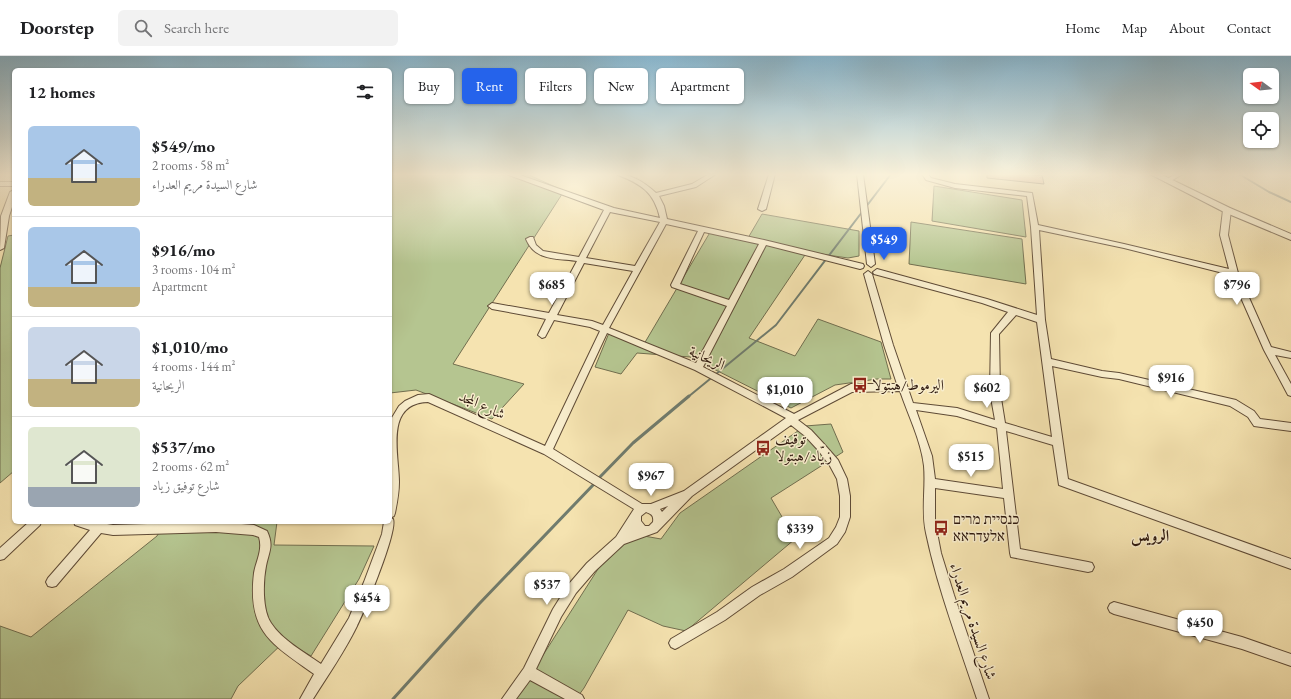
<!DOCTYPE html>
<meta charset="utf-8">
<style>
body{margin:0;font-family:"EB Garamond",Amiri,"Frank Ruhl Libre",serif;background:#f2f2f2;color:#202124;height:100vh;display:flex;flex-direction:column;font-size:15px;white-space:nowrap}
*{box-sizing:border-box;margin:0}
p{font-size:13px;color:#757577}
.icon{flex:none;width:22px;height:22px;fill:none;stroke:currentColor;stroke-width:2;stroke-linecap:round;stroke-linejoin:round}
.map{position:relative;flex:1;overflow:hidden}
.details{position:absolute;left:12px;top:12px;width:380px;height:456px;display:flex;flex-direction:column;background:#fff;border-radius:6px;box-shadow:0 1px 3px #0004}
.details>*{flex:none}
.hud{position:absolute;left:404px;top:12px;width:380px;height:36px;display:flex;gap:8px}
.needle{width:26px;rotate:285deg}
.tools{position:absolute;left:1243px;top:12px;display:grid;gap:8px}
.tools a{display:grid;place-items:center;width:36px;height:36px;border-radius:6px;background:#fff;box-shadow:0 1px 3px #0004;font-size:20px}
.price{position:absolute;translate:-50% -34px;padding:0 9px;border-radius:8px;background:#fff;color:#222;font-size:13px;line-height:26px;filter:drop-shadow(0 1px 2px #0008)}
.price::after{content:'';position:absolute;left:50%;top:24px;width:12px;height:9px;margin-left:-6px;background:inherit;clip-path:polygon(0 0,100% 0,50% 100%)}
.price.active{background:#2563eb;color:#fff}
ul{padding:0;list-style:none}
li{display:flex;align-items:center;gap:12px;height:100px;padding:0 16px}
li+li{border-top:1px solid #e0e0e0}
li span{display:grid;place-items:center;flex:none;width:112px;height:80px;border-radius:6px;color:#555}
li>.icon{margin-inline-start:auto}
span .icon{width:48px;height:48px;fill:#fffc;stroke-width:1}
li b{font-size:17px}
h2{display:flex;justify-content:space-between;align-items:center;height:48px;padding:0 16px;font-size:17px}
.tag{padding:0 14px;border-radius:6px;background:#fff;box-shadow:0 1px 3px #0004;font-size:14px;line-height:36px}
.tag.active{background:#2563eb;color:#fff}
header{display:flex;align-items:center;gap:24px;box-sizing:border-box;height:56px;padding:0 20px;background:#fff;border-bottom:1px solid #e0e0e0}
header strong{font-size:19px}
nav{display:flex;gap:22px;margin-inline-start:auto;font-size:14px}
.search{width:280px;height:36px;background:#f2f2f2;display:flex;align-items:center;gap:10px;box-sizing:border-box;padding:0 14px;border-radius:6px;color:#757577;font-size:15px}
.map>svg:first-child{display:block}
.green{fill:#b5c590;stroke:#716e4f}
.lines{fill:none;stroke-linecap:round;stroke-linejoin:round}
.stream-far1{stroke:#707c6e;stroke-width:2}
.stream{stroke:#707c6e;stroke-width:3}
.building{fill:#e5a389;stroke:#2d180e}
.minor-casing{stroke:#5f4b36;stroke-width:2}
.tertiary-casing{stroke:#5f4b36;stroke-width:2}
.minor{fill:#f8edcc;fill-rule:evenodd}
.tertiary{fill:#f8edcc;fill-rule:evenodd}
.labels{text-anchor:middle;stroke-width:3;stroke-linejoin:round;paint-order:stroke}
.street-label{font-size:15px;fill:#2d180e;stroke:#f8edcc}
.poi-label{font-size:15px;fill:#2d180e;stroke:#f8edcc;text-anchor:start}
.neighbourhood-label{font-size:16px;font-weight:bold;fill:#2d180e;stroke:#f8edcc}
</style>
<header>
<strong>Doorstep</strong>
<div class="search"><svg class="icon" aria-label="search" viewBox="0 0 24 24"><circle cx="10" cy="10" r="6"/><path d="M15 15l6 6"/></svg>Search here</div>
<nav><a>Home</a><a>Map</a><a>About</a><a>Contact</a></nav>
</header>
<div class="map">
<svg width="1291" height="643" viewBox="0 0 1291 643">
<rect width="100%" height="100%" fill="#f5e3b0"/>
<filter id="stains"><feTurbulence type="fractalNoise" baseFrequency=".005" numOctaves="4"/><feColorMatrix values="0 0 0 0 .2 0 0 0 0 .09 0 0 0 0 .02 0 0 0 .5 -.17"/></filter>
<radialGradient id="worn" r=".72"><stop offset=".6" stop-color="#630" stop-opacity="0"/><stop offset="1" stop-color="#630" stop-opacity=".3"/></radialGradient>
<path class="green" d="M390,118h137l37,17 -111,173 71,20 -32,35 -76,-29 -26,3z
M934,130l88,14 4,37 -94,-16z
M762,158l97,17v25l-11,2 -41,-6 -58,86 46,18 23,-37 63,23 10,37h-14l-42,6 -44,23 -101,-51 -53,-4 -16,21 -26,-7 14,-34 35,11 68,-115 36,9z
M911,166l111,17 4,45 -117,-20z
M14,179v236l-14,12v-215l8,-32z
M831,368l12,28 -72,46 24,41 -109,92 -23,-5 -35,-16 -44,78 -8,11h-61l83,-130 27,-26 19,-7 17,3 19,-26 125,-87z
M165,466h112l-3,23 100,1 -15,33 -48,77 -26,-15 -47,45 -7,13h-231v-73l31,11 126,-101z"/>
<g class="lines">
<path class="stream-far1" d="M1239,118l30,18 22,10
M688,341l88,-72 115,-151"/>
<path class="stream" d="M598,423l35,-36 56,-47
M393,643l86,-95 116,-121"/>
</g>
<path class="building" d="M987,118l55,1 2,9 -57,-6z"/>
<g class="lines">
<g class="minor-casing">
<path id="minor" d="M508,118h9l97,34 46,10c-6,-26 -19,-34 -42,-43l-1,-1c15,0 28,9 39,19l36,-9 17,-10h7l-20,13 -37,9 5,10 3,13 97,21 99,24 1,2 -1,2 -3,1 -94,-24 -63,122 91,47 57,-30h46l-13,-39 -20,-71 4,-3 4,3 21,71 20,58 44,5 38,12 -5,-28 1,-59 17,-21 -26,-9 -108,-29 -1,-2 4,-3 110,30 50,16 -6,-88 -4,-31 -72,-8 -29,-8 -4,-6h6l3,4 24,6 77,9 6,32 86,19 105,25 -9,-34 3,-25 1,-2h6l1,2 -3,25 10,38 33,74 20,5v6l-16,-3 16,29v12l-3,-1 -24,-45 -33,-75 -107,-27 -85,-18 6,90 6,39 51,12 17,2 117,27 18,11 6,8 31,4v8l-37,-5 -6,-9 -18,-11 -111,-27 -17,-2 -50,-11 16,113 223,80v10l-232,-84 -6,-40 -47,-14 14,118 68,13 4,1 2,4 -2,4 -4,1 -77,-15 -1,-4 -6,-55 -69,-10v34l6,31 13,42 35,104h-12c-18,-55 -39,-109 -51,-166 -5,-22 0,-45 -2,-67 -3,-26 -16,-51 -24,-75l-48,1 -54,28 13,10 13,14 14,16 9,19 3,17v21l-5,15 -8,12 -45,33 -32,18 -35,25 -46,27 -4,2 -4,-2 -2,-4 2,-4 46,-27 35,-25 32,-18 45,-31 7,-11 4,-10v-21l-3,-17 -7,-13 -12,-16 -13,-14 -14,-11 -99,71 -35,36 -33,12 -29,27 -19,22 -15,24 -25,52 46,26 2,4h-19l-35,-19 -14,19h-14l22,-31 29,-59 15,-24 19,-22 29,-26 18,-28 -90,-55 -116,-52c-44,1 -29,53 -29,80 0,11 -2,21 -4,31l-1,3 -4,2 3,1c5,12 -28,91 -36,107 -12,25 -29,49 -44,73h-13l14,-25c-42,-30 -67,-42 -60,-101 2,-12 9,-23 5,-36l-6,-2 -37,-3 -103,3 -12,-2 -45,53 -4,1 -4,-1 -2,-4 2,-4 42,-48 -15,-5 -1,-3h21l18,3 103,-3 38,3 13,6c7,15 2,20 -1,35 -3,15 -4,44 5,57 11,17 33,29 50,41l28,-46 15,-36 18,-48 2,-12h6v-101l9,-15 6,-5 13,-6 11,-1 116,52 55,-115 -10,-4 -36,-7 -9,17 -3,1 -4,-3 8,-16 -54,-10 -4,-3 4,-3 57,10 28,-52c-21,-3 -42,0 -51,-22l4,-2h3l3,8 7,6 36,6 25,-47 -95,-35zM610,156l50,10 -25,44 -49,-8zM666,168l32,7 -27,54 1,2 55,19 -31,57 -87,-35zM704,176l55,12 -30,56 -49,-16zM584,207l49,8 -30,54 -11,-4 -35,-6zM1016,259l21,7 15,115 -47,-14 -5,-31 -1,-58zM607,277l88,37 91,48 -102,73 -33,13h-9l-89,-55zM916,354l41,6 40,12 6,61 -68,-10 -3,-23zM668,450l-6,6 -2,-3zM646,456c5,2 8,3 7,10l-4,4h-4l-4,-5v-5z
M769,118h6l-9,35 -4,2 -4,-2z
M857,118h6l12,90 -4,3 -4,-3z
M1176,118h7l-14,8h-4v-2z
M0,126h14v4h-14z
M14,134v11l-5,15 -5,32 -4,2 1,-34 9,-24z
M29,466h12l-1,3 -36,34 -4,1v-12z
M1114,546l128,35 49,17v12l-49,-17 -128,-35 -4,-2 -2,-4 2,-4z"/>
</g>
<g class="tertiary-casing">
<path id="tertiary" d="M1150,118h10l70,34 61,26v6l-67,-28z"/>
</g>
<use href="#minor" class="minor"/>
<use href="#tertiary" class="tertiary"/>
</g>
<linearGradient id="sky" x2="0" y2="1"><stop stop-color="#89b8d1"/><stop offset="0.57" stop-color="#faf2db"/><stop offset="1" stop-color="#faf2db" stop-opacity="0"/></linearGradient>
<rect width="1291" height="208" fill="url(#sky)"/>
<defs>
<g id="bus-bare" transform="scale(1.2)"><path d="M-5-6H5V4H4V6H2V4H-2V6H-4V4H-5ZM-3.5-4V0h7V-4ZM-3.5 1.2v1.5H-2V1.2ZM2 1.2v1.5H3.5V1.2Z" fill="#8f2418" stroke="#f8edcc" stroke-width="2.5" paint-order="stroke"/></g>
</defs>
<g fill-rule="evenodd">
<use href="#bus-bare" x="860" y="329"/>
<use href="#bus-bare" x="763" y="392"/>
<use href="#bus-bare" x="941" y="472"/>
</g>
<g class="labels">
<g class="street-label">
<text transform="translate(707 302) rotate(25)" y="5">الريحانية</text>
<text transform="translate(482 349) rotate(24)" y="5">شارع المجد</text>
<text transform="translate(973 565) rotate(72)" y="5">شارع السيدة مريم العدراء</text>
</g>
<g class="poi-label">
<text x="872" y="334">اليرموط/هبتولا</text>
<text x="775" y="388">توقيف<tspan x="775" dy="17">زيّاد/هبتولا</tspan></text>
<text x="953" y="468">כנסיית מרים<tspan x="953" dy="17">אלעדראא</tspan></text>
</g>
<g class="neighbourhood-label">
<text x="1150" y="485">الرويس</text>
</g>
</g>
<rect width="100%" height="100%" filter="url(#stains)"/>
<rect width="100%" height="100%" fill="url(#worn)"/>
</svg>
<div class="tools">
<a><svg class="needle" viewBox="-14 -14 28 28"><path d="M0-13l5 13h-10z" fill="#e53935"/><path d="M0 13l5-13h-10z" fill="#757577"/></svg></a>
<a><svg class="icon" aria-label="locate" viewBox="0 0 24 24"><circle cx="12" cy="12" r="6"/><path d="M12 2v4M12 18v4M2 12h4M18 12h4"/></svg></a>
</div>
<b class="price active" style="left:884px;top:205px">$549</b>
<b class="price" style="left:552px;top:250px">$685</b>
<b class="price" style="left:1237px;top:250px">$796</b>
<b class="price" style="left:1171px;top:343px">$916</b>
<b class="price" style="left:987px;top:353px">$602</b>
<b class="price" style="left:785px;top:355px">$1,010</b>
<b class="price" style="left:971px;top:422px">$515</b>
<b class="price" style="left:651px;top:441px">$967</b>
<b class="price" style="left:800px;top:494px">$339</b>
<b class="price" style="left:547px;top:550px">$537</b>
<b class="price" style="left:367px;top:563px">$454</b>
<b class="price" style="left:1200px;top:588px">$450</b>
<div class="hud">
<a class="tag">Buy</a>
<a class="tag active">Rent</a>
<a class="tag">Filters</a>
<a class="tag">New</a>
<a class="tag">Apartment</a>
</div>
<section class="details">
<h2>12 homes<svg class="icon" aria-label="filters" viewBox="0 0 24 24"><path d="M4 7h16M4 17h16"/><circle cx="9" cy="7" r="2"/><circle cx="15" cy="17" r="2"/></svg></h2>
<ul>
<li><span style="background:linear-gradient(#a9c7e8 65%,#c2b280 0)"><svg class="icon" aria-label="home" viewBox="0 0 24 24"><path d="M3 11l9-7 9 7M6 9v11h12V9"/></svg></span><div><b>$549/mo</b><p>2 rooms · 58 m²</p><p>شارع السيدة مريم العدراء</p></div></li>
<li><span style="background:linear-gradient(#a9c7e8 75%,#c2b280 0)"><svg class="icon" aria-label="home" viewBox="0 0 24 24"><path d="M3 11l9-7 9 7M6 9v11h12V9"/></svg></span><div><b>$916/mo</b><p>3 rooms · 104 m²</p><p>Apartment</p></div></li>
<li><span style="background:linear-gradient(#c9d6e8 65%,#c2b280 0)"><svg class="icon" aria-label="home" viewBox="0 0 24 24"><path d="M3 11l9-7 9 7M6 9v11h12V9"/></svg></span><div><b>$1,010/mo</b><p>4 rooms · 144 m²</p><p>الريحانية</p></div></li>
<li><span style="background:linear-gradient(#dfe7d0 75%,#9aa5b1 0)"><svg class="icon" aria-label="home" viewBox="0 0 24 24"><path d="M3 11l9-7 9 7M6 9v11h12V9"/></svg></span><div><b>$537/mo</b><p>2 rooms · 62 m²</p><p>شارع توفيق زياد</p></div></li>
</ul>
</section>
</div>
